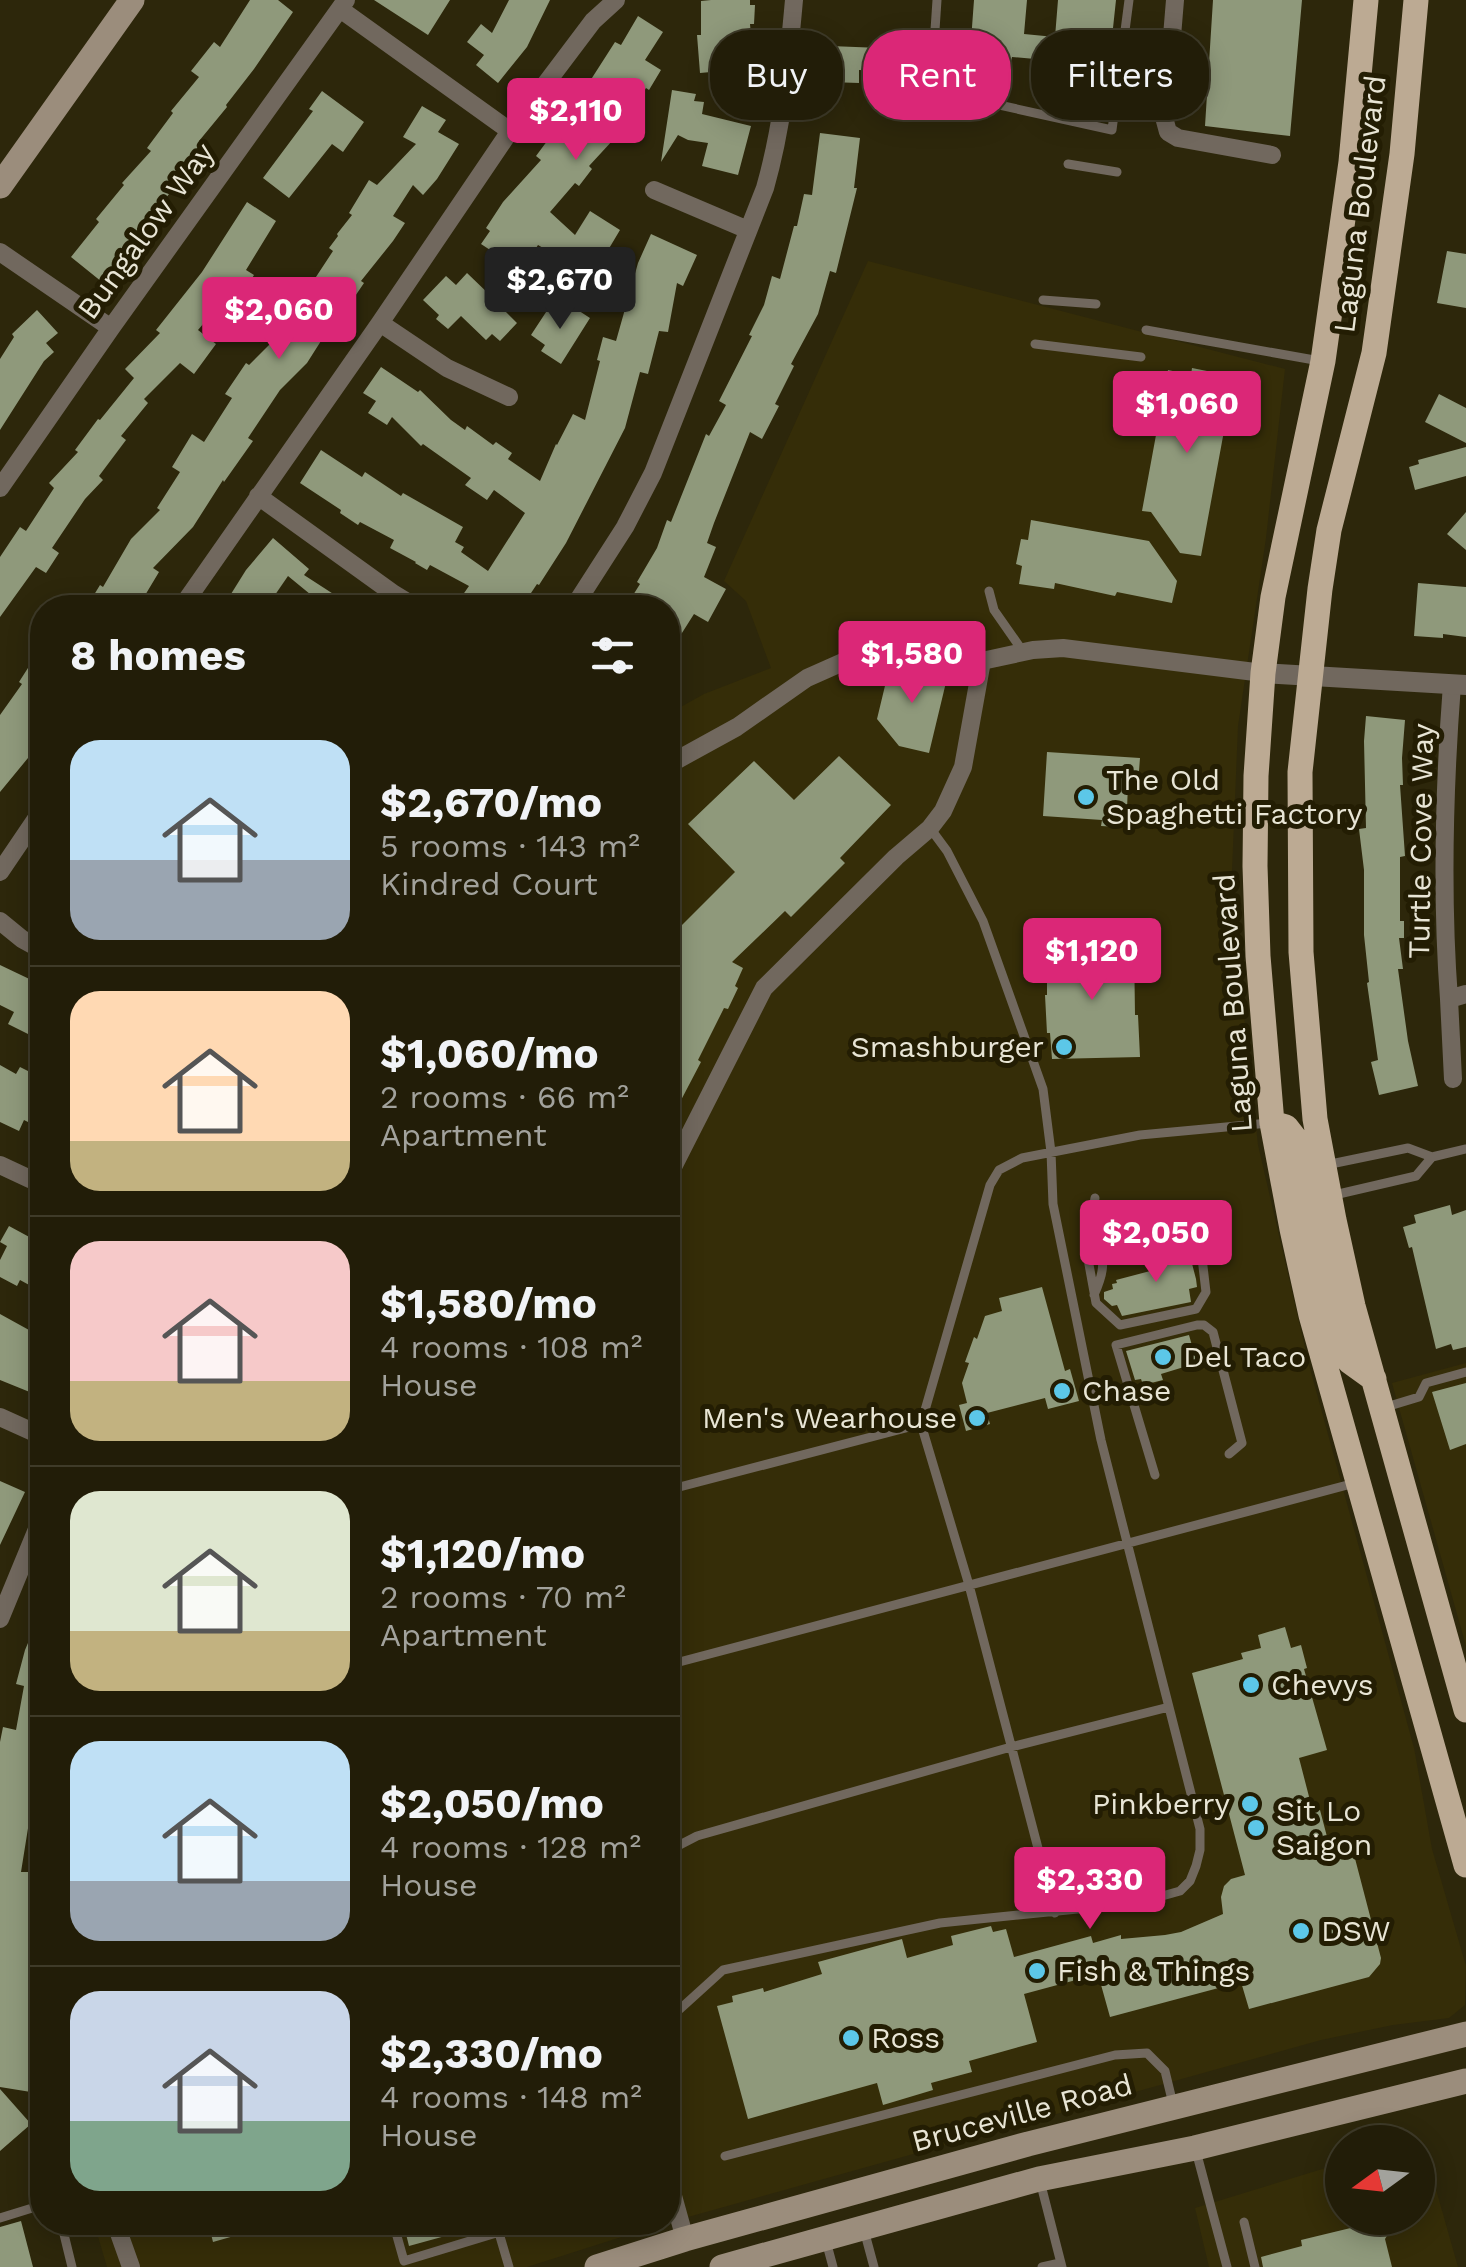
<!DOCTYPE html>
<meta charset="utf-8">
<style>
body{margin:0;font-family:"Work Sans",sans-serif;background:#2a2612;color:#f1f3f6;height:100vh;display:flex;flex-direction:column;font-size:38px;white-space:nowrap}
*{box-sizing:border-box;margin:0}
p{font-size:32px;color:#a2a29c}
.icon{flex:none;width:55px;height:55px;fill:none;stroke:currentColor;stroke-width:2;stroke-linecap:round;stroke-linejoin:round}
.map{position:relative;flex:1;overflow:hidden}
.details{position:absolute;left:30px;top:595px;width:650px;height:1640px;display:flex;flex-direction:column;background:#221d08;border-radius:40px;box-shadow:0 5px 25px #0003,0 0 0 2px #3f3b29}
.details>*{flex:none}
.banner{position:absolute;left:710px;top:30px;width:605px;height:90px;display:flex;gap:20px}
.needle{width:65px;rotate:255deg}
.tools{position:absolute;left:1325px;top:2125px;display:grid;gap:20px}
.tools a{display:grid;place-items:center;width:110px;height:110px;border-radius:50%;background:#221d08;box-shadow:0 5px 25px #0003,0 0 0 2px #3f3b29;font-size:50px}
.price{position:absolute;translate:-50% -85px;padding:0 22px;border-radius:10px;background:#db2777;color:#fff;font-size:32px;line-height:65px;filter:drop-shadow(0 2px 5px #0008)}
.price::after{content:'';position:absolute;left:50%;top:60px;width:30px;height:22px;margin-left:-15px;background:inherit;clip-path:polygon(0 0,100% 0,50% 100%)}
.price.active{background:#222;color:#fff}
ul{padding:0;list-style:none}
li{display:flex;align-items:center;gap:30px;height:250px;padding:0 40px}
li+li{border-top:2px solid #3f3b29}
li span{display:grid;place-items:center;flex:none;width:280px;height:200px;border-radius:30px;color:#555}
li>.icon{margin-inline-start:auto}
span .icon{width:120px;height:120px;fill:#fffc;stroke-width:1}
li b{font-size:42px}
h2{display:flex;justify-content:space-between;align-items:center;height:120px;padding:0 40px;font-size:42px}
.chip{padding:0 35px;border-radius:40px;background:#221d08;box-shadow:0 5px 25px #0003,0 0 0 2px #3f3b29;font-size:35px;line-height:90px}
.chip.active{background:#db2777;color:#fff}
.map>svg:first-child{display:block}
.built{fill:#352d08}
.building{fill:#8f997b}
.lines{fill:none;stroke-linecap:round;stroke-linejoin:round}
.service{stroke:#71685e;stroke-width:9}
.minor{stroke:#71685e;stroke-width:18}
.tertiary{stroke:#71685e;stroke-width:20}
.secondary{stroke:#9b8d7c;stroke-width:25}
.primary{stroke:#bcaa93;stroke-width:25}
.poi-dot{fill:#5cc7e8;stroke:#231d03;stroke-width:4}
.labels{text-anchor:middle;stroke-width:10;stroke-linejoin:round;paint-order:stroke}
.street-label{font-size:30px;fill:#e8e5d5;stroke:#231d03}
.poi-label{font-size:30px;fill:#e8e5d5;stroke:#231d03;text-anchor:start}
</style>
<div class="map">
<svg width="1466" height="2267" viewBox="0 0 1466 2267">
<rect width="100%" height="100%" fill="#2d270b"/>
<path class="built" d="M868,261l417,108 -19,169 -28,188 -7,169 27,250 51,220 105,383 18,101 34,117 -1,39 -16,13 -56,7 -72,15 -665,186 -129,41h-420l-13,-44 574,-1v-1508l36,-20 67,-26 -25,-67 -22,-20z
M1466,1363v283l-74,-263z
M1422,2140l36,127h-249l-14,-59 147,-45v55h76v-76h-6z"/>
<path class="building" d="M250,0h28l15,12 -39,57 -28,36 1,2 -28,34 2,2 -35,48 3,3 -45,56 2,2 -24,30 -31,-25 28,-35 -3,-3 28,-34 -2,-2 29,-32 -4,-3 26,-35 -2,-2 28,-34 -8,-6 23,-29 6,5z
M374,0h76l-22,35z
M509,0h41l-23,47 -29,36 -22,-18 8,-10 -17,-13 14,-18 11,9z
M711,0h39v5h5l-1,19h-4l3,35 -10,1 1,9 -44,4 -3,-38h4v-34z
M974,0h53l-3,34 31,3 3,-37h58l-9,84 -52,-5 2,-18 -45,-4 -1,5 -29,-2 -1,-5 -11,-1z
M1213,0h89l-12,136 -85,-10z
M638,16l25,16 -18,28 16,10 -12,20 -3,-2 -33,52 -24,26 3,3 -13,17 -4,-3 -25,29 25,23 15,-24 30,19 -28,47 -54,-32 -16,26 -41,-27 9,-13 -4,-3 17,-26 38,-42 -5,-4 20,-27 -2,-2 20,-21 41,-64 6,3z
M830,46l51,2v23l-22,-1v13l-30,-1z
M672,90l24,4 -2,7 10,1 -2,12 49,12 -13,49 -36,-9 6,-23 -20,-3 -10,-5 -17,27z
M322,91l42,31 -21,30 -11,-8 -43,54 -26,-20 50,-67 -4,-2z
M422,106l24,14 -8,12 21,12 -22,35 -14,16 -10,-10 -20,31 12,7 -12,18 -32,40 3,2 -21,31 -3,-3 -33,52 -27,27 -32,48 5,3 -29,41 -1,-2 -30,47 -40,41 6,4 -18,30 -3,-2 -4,8h-48l14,-23 3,2 28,-48 29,-29 -3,-2 23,-36 -8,-5 20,-33 12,8 28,-44 -7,-4 21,-31 3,2 27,-27 57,-87 -4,-3 9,-12 -1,-2 15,-19 -3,-2 20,-33 8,5 39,-41 -13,-7z
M820,133l40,5 -6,50h3l-21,85 -6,-2 -12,43 -27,50 3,2 -19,38 4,2 -17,33 -12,-7 -36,91 -7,20 9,4 -12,30 22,12 -18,33 -14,-8 -26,41v-47h-43l15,-24 -3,-2 20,-34 10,-28 4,2 35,-88 3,2 17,-31 -7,-4 33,-65 -3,-1 15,-30 8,-29 8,3 14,-53h3l7,-32 8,1z
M247,202l29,19 -30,49 8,5 -13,21 -9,-6 -34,40 18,14 -22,30 -14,-11 -36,36 4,4 -27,33 5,4 -27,36 4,4 -18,19 -33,49 7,5 -13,20 -10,-6 -36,50v-60l20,-30 6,4 28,-43 -5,-5 29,-31 -3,-2 23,-31 2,1 34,-42 -9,-9 35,-36 -4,-3 46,-58z
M651,234l46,21 -14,31 -6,-3 -9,49 -9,-1 -11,43 -8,-2 -15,56 -59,115 -27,42 -2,-1 -16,24h-44l-15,-12 7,-10 -39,-21 -3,5 -12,-7 1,-1 -26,-14 4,-8 -34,-18 -2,3 -18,-12 1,-3 -41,-27 21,-33 41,27 3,-5 36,24 2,-3 60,34 -8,15 9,5 -3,5 27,19 37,-58 -31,-23 -7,10 -22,-15 6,-7 -48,-34 -2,2 -29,-29 -5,8 -19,-12 8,-12 -13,-8 18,-26 37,25 2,-2 31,30 14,10 2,-4 26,19 3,-3 16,11 -4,6 32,22 16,-37 1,1 16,-31 12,6 15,-59 -3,-1 6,-23 13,4 22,-78z
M1447,251l19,3v54l-29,-5z
M467,273l25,24 11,-12 14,13 -12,13 12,12 -17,18 -8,-7 -6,6 -25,-24 -13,13 -12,-10 3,-4 -16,-15 23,-24 10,9z
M570,305l20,13 -29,46 -20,-13 4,-6 -14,-10 19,-29 13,9z
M37,310l21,23 -12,10 8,9 -10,9 -44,69v-71l14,-22 -2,-3z
M1192,368l25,5 -1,6 17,3 -32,174 -21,-3 -29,-41 -9,-1 26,-141 23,5z
M1439,394l27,14v35l-41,-21z
M1466,447v29l-51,14 -6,-23 10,-3 -1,-4z
M1466,512v38l-19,-16z
M1031,520l118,21 28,40 -5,22 -55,-11 -2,4 -60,-13 -1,6 -35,-5 3,-18 -6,-2 5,-25 7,1z
M273,538l36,31 -5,6 51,33h-44l5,-9 -28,-23 -22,32h-30l5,-8 -10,-6 15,-24z
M1418,583l48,4v50l-23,-3v4l-29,-2z
M42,646v95l-42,51v-77l22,-31 -3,-2z
M890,665l30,6 2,-4 26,7 -19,79 -30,-7 -22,-27z
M1366,716l39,4 -3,38 1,27h-3l5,71 -5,1v64h4v17h-5l4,31h-5l10,72 10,45 -39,9 -8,-33 7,-2 -11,-77 2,-1 -5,-47v-65l-5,-41 7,-1 -2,-87z
M1047,752l93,6 -2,26 -10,-1 -1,27h-6l-2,17 -18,-1 1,-6 -59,-4z
M839,756l52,49 -51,53 5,5 -54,54 -6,-6 -53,51 11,6 -8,18 3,2 -10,21 -4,-1 -26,52 3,2 -33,63v-195l6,3 61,-61 -47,-48 66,-63 40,39z
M1106,944h28l1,71h3l2,42 -88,2 -2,-26h-3l-2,-38h2v-45l59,-4z
M0,965l42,20v35l-8,17 -26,-13 6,-12 -14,-7z
M0,1065l16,9 4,-7 22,11v51l-18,-9 -5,11 -19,-9z
M1450,1205l2,10 14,-5v137l-13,3 -2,-6 -15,5 -24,-102 -3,1 -6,-21 13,-4 -2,-8z
M9,1226l24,13 -5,10 14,8v35l-22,-12 -3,6 -17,-9v-17l7,-14 -7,-4z
M1180,1247l9,5 7,27 1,8 -8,2 2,13 -69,14 -5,-11 -5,1 -8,-7v-7l9,-3 -1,-5 5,-1 -1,-3 38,-10 -4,-15z
M1042,1287l23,84 5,-2 9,32 -31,8 -3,-11 -58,15 3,11 -24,7 -7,-26 8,-2 -5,-20 7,-20 -4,-1 9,-25 3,2 8,-23 17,-5 -3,-13z
M42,1304v93l-42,-17v-66l29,16z
M1189,1335l8,28 -36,11 2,6 -20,5 -2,-6 -6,1 -9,-29z
M1466,1383v61l-16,6 -18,-58z
M0,1481l25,11 -25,53z
M42,1610v177l-2,13 2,1v24l-13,-3 -8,50h13v14h6l1,25h-9l1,97h2l-2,46 9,2 -5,37 -37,-6v-345l3,-15 13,3 8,-44 -8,-2 9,-34z
M1285,1627l6,21 10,-3 6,23 -3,1 23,81 -28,8 14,54 7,-2 11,42 21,-5 29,111 -1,6 -11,13 -120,32 -8,-27 -131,35 -12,-43 -74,20 13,48 -68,19 3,11 -41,11 2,7 -50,15 -6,-22 -129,36 -31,-113 16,-4 -1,-6 31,-8 1,4 58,-18 -4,-12 84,-23 5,19 46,-13 -2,-9 40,-10 2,6 13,-3 8,28 77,-21 2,7 28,-8v4l44,-4 16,-3 42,-18 -2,-17 3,-11 7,-7 14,-4 -53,-202 51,-14 -2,-6 20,-5 -3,-13z
M0,2089l31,35 -31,27z
M1367,2218l23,13 -5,8 7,28h-129l-2,-10 41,-11 -1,-6 62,-15z
M21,2221l12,46h-33v-40z
M208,2222h57l1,5 -53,15z
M403,2222h75v5l-69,19z"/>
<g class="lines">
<path class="service" d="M937,0l-6,90 181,40 17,-130
M1068,164l49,8
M1043,300l53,4
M1146,330l174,31
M1035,344l106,13
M989,591l5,19 28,40
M1326,1165l82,-17 24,9 34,-8
M1330,1196l86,-20 16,-19
M1095,1198l-9,50 10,55 24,22 76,-16 10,-17 -4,-34 -8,-15 -13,-6
M1090,1233c15,27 17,33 4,62
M1386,1407l33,-10 7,-14 40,-11
M1155,1475l-39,-130 81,-20h7l9,7 29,111 -13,11
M668,1490l253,-66
M668,1665l687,-182
M668,1851l29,-15 314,-89 158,-40
M1055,1913l-86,-328 -48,-161 69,-239 9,-15 23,-12 118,-23 129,-12
M680,2009l43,-39 217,-47 197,-20 43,-12 10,-10 6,-15 4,-16v-21l-99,-389 -48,-236 -2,-52 -8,-63 -60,-168 -36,-70 -17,-23
M1196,2151l31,116
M725,2156l390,-101 32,-2 18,18 8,33
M1040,2181l22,86
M0,2218l42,-13
M61,2222l11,45
M393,2222l11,39 128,-39
M1244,2222l11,45
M864,2230l10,37
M499,2233l10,34
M826,2241l7,26
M1042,2267l18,-4"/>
<path class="minor" d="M1175,0l-10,121 3,11 10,6 94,17
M340,9l170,122
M654,190l94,40
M0,252l111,76
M380,323l67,45 62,29
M0,488l111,-160 235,-328
M258,496l136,98 23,14
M181,608l199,-285 130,-192 83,-110 23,-21
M573,608l52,-81 28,-54 112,-285c18,-63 23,-123 29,-188
M668,765l69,-38 70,-49 45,-20 50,-7 29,1 51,9 51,-11 30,-2 200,25
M0,872l42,-62
M0,921l22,18 20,11
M1449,999c-8,-107 -5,-209 3,-315
M1453,1079l-4,-80 17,-5
M0,1165l30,14
M668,1177l96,-189 132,-131 34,-29 13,-17 20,-44 19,-106
M0,1417l42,19
M0,1619l42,-102
M668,2178l17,61
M115,2222l16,45"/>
<path class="tertiary" d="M1263,673l203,12"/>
<path class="secondary" d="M0,186l132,-186
M597,2267l88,-28 343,-95 438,-110
M722,2267l317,-88 156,-31 271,-67"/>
<path class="primary" d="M1366,0l-15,162 -28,199 -50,236 -10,76 -7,103 -1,90 3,90 14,167 20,106 19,86 155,550
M1416,0l-14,154 -28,199 -45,177 -9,59 -20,183 1,180 14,167 19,101 19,86 113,404
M1272,1123l14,4 14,18 28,145 21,71 25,18"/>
</g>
<g class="poi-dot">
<circle cx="1086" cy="797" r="10"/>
<circle cx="1064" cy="1047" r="10"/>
<circle cx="1163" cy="1357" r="10"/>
<circle cx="1062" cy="1391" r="10"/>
<circle cx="977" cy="1418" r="10"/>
<circle cx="1251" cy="1685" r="10"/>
<circle cx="1250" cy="1804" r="10"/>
<circle cx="1256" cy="1828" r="10"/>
<circle cx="1301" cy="1931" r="10"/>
<circle cx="1037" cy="1971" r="10"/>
<circle cx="851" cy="2038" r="10"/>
</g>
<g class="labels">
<g class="street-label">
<text transform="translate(1360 204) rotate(-83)" y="10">Laguna Boulevard</text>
<text transform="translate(146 231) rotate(-54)" y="10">Bungalow Way</text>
<text transform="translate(1421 841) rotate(-89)" y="10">Turtle Cove Way</text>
<text transform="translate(1233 1003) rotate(-94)" y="10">Laguna Boulevard</text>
<text transform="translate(1022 2113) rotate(-15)" y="10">Bruceville Road</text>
</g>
<g class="poi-label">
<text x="1106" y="790">The Old<tspan x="1106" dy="34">Spaghetti Factory</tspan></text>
<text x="1044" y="1057" text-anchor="end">Smashburger</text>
<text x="1183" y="1367">Del Taco</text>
<text x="1082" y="1401">Chase</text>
<text x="957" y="1428" text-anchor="end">Men's Wearhouse</text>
<text x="1271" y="1695">Chevys</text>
<text x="1230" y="1814" text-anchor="end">Pinkberry</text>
<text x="1276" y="1821">Sit Lo<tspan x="1276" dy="34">Saigon</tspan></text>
<text x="1321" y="1941">DSW</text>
<text x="1057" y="1981">Fish &amp; Things</text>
<text x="871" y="2048">Ross</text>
</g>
</g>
</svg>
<div class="tools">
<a><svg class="needle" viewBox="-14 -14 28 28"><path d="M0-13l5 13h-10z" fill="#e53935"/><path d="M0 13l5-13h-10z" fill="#a2a29c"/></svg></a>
</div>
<b class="price" style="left:576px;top:163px">$2,110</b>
<b class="price active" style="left:560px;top:332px">$2,670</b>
<b class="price" style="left:279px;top:362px">$2,060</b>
<b class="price" style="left:1187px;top:456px">$1,060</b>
<b class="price" style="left:912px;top:706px">$1,580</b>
<b class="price" style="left:1092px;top:1003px">$1,120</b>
<b class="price" style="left:1156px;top:1285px">$2,050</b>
<b class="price" style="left:1090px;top:1932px">$2,330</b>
<div class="banner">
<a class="chip">Buy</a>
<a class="chip active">Rent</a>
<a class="chip">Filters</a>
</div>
<section class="details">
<h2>8 homes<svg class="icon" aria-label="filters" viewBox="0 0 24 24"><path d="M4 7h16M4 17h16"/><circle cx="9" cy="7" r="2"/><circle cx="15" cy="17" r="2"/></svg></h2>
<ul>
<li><span style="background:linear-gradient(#bfe0f5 60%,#9aa5b1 0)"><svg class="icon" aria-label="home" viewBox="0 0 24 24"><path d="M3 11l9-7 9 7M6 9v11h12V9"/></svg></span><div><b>$2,670/mo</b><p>5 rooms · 143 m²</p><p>Kindred Court</p></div></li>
<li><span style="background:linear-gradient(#ffd9b3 75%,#c2b280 0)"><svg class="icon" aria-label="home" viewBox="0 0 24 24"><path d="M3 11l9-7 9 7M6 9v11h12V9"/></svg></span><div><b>$1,060/mo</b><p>2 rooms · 66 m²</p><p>Apartment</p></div></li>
<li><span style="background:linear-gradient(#f6c9c9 70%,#c2b280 0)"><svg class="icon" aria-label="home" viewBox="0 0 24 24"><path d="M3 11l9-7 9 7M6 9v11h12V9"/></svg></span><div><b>$1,580/mo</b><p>4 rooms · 108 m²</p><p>House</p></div></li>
<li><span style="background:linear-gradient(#dfe7d0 70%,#c2b280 0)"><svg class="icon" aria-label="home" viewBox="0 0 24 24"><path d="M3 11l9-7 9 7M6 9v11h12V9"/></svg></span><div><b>$1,120/mo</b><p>2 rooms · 70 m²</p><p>Apartment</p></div></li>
<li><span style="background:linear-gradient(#bfe0f5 70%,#9aa5b1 0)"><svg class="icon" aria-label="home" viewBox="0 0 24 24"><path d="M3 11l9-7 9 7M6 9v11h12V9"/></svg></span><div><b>$2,050/mo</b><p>4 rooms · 128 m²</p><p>House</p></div></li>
<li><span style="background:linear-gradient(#c9d6e8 65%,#7fa58c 0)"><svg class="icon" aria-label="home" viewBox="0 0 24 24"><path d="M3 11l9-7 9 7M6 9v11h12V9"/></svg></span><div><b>$2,330/mo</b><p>4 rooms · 148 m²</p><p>House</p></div></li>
</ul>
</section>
</div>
